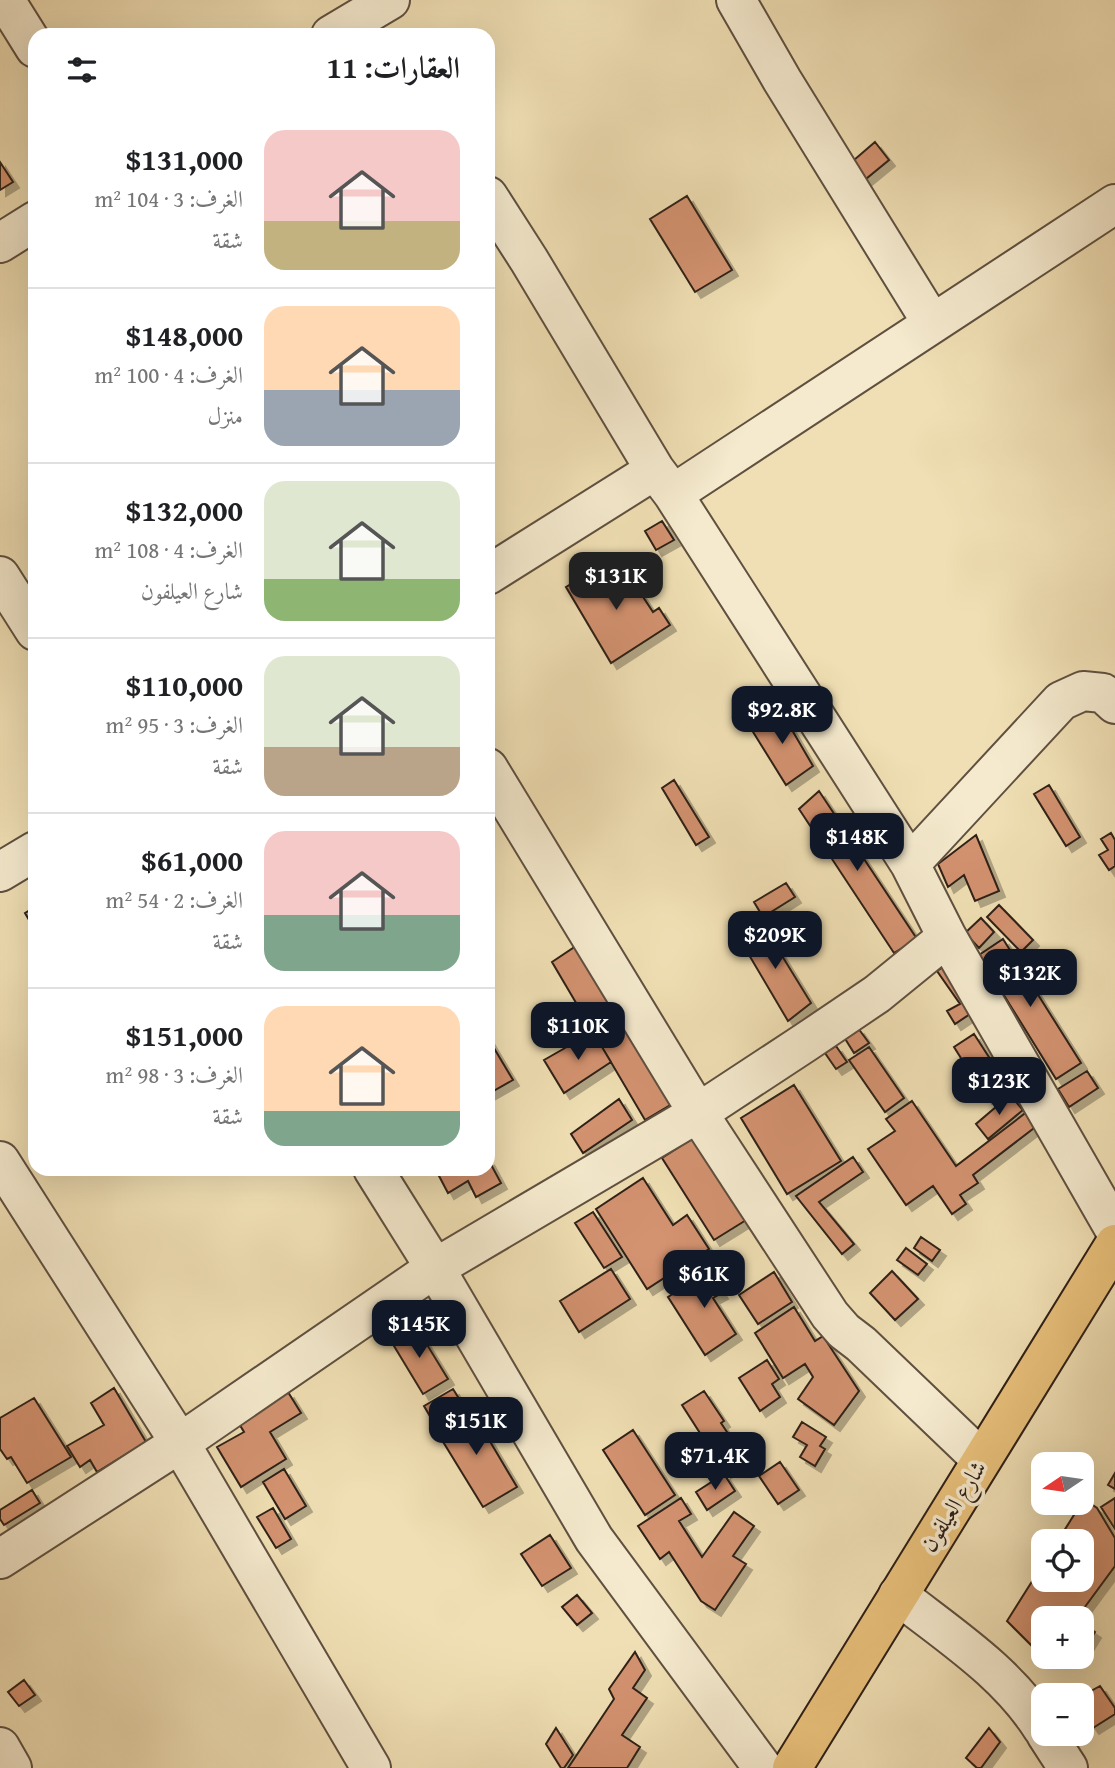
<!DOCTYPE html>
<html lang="ar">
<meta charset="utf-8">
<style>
body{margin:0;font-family:"Gentium Book Plus",Amiri,serif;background:#f6f6f6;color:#202124;direction:rtl;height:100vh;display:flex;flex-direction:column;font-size:26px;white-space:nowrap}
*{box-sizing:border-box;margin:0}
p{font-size:23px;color:#757577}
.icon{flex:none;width:38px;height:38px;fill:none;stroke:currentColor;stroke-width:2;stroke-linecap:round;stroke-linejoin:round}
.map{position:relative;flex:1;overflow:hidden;direction:ltr}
.details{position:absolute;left:28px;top:28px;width:467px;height:1148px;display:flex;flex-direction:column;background:#fff;border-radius:21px;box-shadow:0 7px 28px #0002;direction:rtl}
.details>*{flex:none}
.needle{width:46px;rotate:257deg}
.controls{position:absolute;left:1031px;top:1452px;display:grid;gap:14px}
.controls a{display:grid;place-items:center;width:63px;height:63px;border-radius:14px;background:#fff;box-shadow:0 7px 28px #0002;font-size:35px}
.price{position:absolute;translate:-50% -60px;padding:0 16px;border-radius:14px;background:#111827;color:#fff;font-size:23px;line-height:46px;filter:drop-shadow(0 2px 4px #0008)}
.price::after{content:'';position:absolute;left:50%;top:42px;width:21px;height:16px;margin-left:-10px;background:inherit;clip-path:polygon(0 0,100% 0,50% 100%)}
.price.current{background:#222;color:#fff}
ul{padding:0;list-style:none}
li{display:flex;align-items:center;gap:21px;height:175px;padding:0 35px}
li+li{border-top:2px solid #e0e0e0}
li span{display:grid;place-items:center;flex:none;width:196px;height:140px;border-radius:21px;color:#555}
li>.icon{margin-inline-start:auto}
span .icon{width:84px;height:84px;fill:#fffc;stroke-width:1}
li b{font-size:30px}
h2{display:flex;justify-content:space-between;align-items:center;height:84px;padding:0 35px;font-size:30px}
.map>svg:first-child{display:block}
.building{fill:#d39270;stroke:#2f2019;stroke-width:2;filter:url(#shadow)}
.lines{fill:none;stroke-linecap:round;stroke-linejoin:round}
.minor-casing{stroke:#5f5040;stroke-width:42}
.highway-casing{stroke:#2f2019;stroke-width:42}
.minor{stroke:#f5eace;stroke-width:38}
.highway{stroke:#e8c07a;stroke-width:38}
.labels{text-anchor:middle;stroke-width:7;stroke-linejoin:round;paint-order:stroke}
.street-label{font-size:23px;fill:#2f2019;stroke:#f5eace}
</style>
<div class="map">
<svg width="1115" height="1768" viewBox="0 0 1115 1768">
<defs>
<filter id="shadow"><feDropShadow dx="6" dy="6" stdDeviation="0" flood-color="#0004"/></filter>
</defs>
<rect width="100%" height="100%" fill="#f0dfb4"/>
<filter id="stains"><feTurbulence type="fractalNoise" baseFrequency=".00286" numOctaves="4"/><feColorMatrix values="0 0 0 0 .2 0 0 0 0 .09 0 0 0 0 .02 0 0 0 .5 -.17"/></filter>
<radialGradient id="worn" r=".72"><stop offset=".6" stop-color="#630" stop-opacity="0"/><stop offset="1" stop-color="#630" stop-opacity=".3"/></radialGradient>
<path class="building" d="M875,142l14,18 -28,23 -14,-17z
M0,162l13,20 -13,8z
M687,196l45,74 -37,22 -45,-73z
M662,521l12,19 -18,10 -11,-19z
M599,567l9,15 18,-11 27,41 6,-4 11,17 -59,38 -45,-76z
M778,706l35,60 -27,19 -36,-58z
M674,780l35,57 -13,8 -34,-57z
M1049,785l31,52 -14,9 -32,-52z
M819,791l98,148 -23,14 -95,-144z
M1111,833l4,7v26l-6,4 -10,-15 9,-5 -7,-11z
M976,835l23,56 -24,10 -11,-26 -16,12 -10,-23z
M786,883l9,14 -32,20 -9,-15z
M999,905l34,35 -12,12 -34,-35z
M35,907v23l-10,-17z
M782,912l9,15 -15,9 -9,-15z
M981,918l13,14 -15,16 -14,-15z
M760,920l51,83 -23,18 -49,-83z
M1003,939l78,124 -25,16 -77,-124z
M579,944l93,160 -27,16 -93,-158z
M949,963l30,45 -24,16 -8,-13 13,-7 -23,-33z
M858,1028l11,15 -15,10 -10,-16z
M593,1032l18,30 -47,31 -20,-33z
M974,1034l33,51 -21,13 -32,-51z
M488,1038l25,42 -25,14z
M836,1046l11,16 -11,7 -11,-16z
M869,1047l35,51 -19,14 -36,-52z
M1087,1071l11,17 -29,19 -11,-18z
M794,1085l47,76 -54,33 -46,-76z
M1010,1095l13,15 -35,29 -12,-15z
M619,1099l13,21 -49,33 -12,-19z
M912,1101l44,65 72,-55 10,14 -65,50 5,8 -18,12 6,9 -14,10 -19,-28 -27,19 -38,-56 27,-18 -9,-12z
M693,1138l39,63 6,-4 13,20 -37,23 -52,-82z
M853,1157l10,15 -44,30 35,42 -12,10 -46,-58z
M488,1159l13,24 -25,14 -8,-16 -20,12 -10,-19 8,-5h42z
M643,1178l30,47 14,-10 22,34 -62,40 -51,-80z
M593,1212l29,45 -18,11 -29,-45z
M921,1237l19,13 -8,11 -18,-13z
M906,1248l21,16 -9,11 -21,-15z
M720,1264l10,16 -12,7 4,6 -9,5 23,36 -31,21 -37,-58z
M611,1269l19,30 -51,33 -19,-31z
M892,1271l26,28 -23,21 -25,-27z
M774,1272l18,30 -34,22 -19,-29z
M794,1307l21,34 8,-5 36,55 -25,34 -36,-26 15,-22 -8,-13 -22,14 -28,-45z
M415,1325l33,54 -25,15 -32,-53z
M767,1360l12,19 -7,5 8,13 -20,14 -21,-33z
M114,1388l32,54 -49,30 -7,-12 -10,7 -13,-21 37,-21 -13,-22z
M453,1389l10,16 -29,18 -10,-17z
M704,1391l20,30 -3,2 24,36 -20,13 -43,-67z
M288,1392l13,21 -31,19 16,27 -45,28 -24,-40 27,-15 -6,-10z
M34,1398l37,59 -44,26 -16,-26 -4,2 -7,-10v-31z
M469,1406l48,81 -34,20 -49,-80z
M802,1422l24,15 -6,9 5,3 -10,17 -15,-9 7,-12 -14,-8z
M633,1430l42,65 -30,20 -42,-65z
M780,1462l19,28 -21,14 -19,-28z
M284,1469l22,37 -21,13 -22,-37z
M1115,1473v16l-7,-4z
M724,1474l11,17 -28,19 -11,-18z
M32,1490l8,13 -36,22 -4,-6v-9z
M681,1498l10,16 -12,7 23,36 32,-45 20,14 -21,30 13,8 -31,46 -14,-9 -32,-49 -9,7 -22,-33z
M1115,1498v31l-14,-22z
M1084,1499l13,9 18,30v28l-39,53h-33v38l-36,-36 36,-57v16h39v-38h-25z
M273,1508l18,31 -15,9 -19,-31z
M550,1535l21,33 -29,18 -21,-32z
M577,1595l15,18 -15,12 -15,-18z
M1082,1623l13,9 -8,13 -5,-4z
M635,1652l10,18 -12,18 14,10 -25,37 18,12 -13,21h-59l46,-69 -5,-10z
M24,1680l11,15 -16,11 -11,-14z
M1100,1686l15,22v6l-22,14 -11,-16v-16z
M556,1728l17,27 -9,13h-3l-15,-24z
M989,1728l11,14 -19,26h-4l-11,-10z"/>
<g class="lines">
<g class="minor-casing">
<path id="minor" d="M5,0l30,48
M736,0l46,80 150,243
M331,35l59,-35
M488,196l41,64 126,210 18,24 237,370 37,73 168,293
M0,243l35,-22
M673,494l442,-290
M488,575l167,-105
M0,576l35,55
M488,768l210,345 132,202 14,16 17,13 120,115
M910,864l151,-163 22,-10 20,2 12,11
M0,872l35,-21
M0,1161l180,282 191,325
M373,1169l62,99 159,271 169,229
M0,1559l180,-116 255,-175 263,-155 108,-71 71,-48 70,-57
M898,1595c52,41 109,77 145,134
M1046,1734l22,34
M0,1747l12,21"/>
</g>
<g class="highway-casing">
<path id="highway" d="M792,1768l323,-524"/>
</g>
<use href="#minor" class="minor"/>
<use href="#highway" class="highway"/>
</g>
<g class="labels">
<g class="street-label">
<text transform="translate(953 1506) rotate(-58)" y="8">شارع العيلفون</text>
</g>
</g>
<rect width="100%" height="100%" filter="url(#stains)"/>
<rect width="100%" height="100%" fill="url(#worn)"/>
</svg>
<div class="controls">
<a><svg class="needle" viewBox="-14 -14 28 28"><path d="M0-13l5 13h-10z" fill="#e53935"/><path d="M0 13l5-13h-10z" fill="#757577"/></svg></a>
<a><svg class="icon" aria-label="locate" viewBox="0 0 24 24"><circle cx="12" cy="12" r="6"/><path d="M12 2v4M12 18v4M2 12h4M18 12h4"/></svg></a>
<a>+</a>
<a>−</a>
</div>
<b class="price current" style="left:616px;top:612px">$131K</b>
<b class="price" style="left:782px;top:746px">$92.8K</b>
<b class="price" style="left:857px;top:873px">$148K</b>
<b class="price" style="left:775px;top:971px">$209K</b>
<b class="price" style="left:1030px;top:1009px">$132K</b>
<b class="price" style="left:578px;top:1062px">$110K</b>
<b class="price" style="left:999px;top:1117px">$123K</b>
<b class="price" style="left:704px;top:1310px">$61K</b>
<b class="price" style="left:419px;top:1360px">$145K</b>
<b class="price" style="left:476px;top:1457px">$151K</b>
<b class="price" style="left:715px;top:1492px">$71.4K</b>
<section class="details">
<h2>العقارات: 11<svg class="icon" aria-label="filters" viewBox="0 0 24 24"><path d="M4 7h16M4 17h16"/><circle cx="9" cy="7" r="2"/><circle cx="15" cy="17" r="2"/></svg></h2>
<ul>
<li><span style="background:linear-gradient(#f6c9c9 65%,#c2b280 0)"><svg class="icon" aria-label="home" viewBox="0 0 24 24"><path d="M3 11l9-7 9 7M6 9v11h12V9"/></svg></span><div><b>$131,000</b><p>الغرف: 3 · 104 m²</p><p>شقة</p></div></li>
<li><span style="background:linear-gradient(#ffd9b3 60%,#9aa5b1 0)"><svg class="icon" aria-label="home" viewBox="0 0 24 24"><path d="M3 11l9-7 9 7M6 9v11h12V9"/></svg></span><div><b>$148,000</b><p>الغرف: 4 · 100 m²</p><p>منزل</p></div></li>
<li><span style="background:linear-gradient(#dfe7d0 70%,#8fb573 0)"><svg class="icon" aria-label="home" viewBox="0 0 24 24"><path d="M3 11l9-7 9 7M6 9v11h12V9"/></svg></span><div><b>$132,000</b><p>الغرف: 4 · 108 m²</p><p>شارع العيلفون</p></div></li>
<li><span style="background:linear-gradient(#dfe7d0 65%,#b9a48a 0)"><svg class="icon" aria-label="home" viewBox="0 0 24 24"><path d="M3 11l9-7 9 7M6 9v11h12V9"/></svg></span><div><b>$110,000</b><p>الغرف: 3 · 95 m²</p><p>شقة</p></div></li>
<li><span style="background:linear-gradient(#f6c9c9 60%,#7fa58c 0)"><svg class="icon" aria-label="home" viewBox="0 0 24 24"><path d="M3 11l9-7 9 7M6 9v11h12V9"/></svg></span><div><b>$61,000</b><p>الغرف: 2 · 54 m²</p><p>شقة</p></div></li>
<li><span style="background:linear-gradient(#ffd9b3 75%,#7fa58c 0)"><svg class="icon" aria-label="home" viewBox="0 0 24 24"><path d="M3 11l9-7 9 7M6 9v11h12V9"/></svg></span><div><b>$151,000</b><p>الغرف: 3 · 98 m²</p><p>شقة</p></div></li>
</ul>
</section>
</div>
